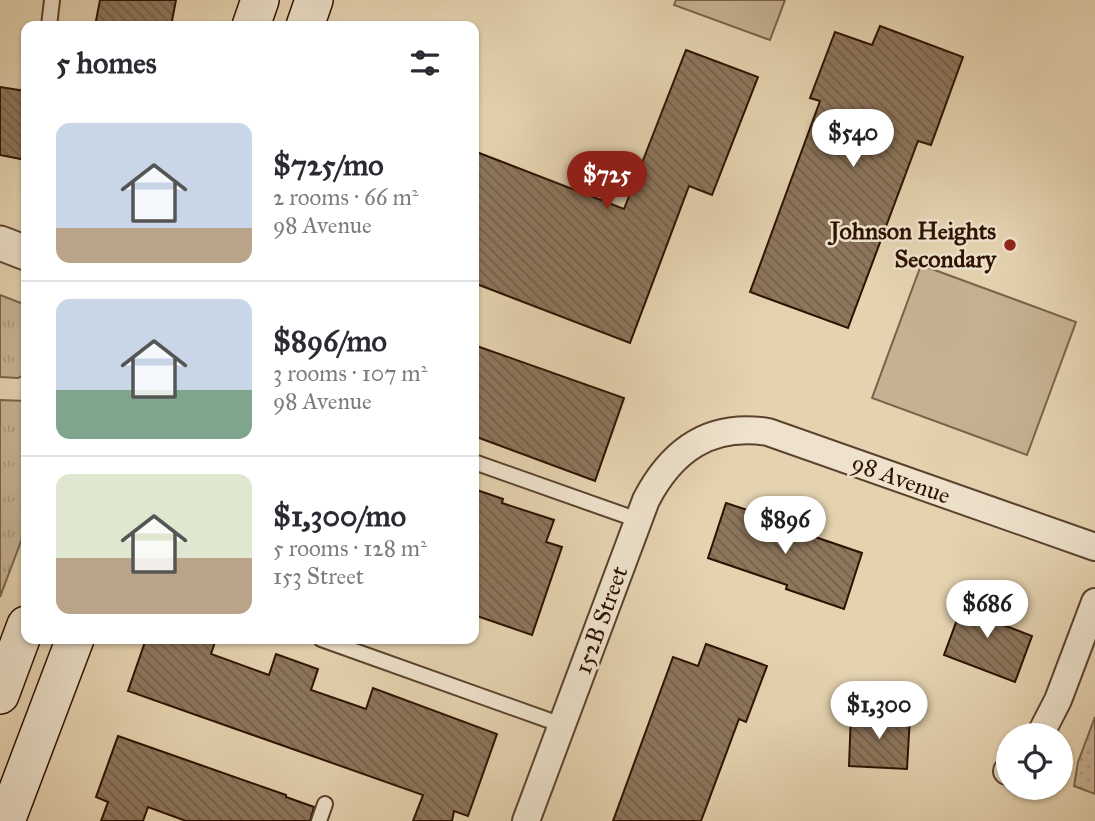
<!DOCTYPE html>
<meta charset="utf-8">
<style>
body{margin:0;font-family:"IM FELL Great Primer",serif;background:#f2f2f3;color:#2b2b33;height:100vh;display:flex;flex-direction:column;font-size:26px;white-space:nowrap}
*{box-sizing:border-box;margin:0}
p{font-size:23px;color:#7c7c81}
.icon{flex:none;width:38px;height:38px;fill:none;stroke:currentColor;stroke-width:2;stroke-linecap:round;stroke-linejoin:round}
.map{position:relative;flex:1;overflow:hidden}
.drawer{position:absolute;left:21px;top:21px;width:458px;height:623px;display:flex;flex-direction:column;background:#fff;border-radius:14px;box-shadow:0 2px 5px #0004}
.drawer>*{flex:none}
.fabs{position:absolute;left:996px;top:723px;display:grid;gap:14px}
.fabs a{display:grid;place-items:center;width:77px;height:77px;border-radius:50%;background:#fff;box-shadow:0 2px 5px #0004;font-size:35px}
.price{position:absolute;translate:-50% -60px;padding:0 16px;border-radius:24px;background:#fff;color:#222;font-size:23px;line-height:46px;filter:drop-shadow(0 2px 4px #0008)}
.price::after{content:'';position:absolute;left:50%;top:42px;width:21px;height:16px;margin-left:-10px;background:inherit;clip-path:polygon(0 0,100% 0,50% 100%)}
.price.current{background:#8f2418;color:#fff}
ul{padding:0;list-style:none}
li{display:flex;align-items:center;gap:21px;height:175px;padding:0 35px}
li+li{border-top:2px solid #e1e1e2}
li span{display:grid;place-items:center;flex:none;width:196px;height:140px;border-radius:14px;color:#555}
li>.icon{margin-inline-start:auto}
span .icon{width:84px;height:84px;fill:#fffc;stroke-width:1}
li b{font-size:30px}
h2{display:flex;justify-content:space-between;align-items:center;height:84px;padding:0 35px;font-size:30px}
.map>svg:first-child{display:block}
.grass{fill:url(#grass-tufts);stroke:#7a624a;stroke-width:2}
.park{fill:url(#park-dots);stroke:#7a624a;stroke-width:2}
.pitch{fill:#c6b292;stroke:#7a624a;stroke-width:2}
.building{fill:url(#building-back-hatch);stroke:#2e1202;stroke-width:2}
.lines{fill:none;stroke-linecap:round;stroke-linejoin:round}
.service-casing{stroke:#5c422e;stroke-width:18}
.minor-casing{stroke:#5c422e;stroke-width:30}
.tertiary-casing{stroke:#5c422e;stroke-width:37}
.secondary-casing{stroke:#2e1202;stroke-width:40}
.service{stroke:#eee2cc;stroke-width:14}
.minor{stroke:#eee2cc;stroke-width:26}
.tertiary{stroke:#eee2cc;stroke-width:33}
.secondary{stroke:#eee2cc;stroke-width:37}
.poi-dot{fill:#8f2418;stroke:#eee2cc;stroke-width:2.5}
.labels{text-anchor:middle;stroke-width:5;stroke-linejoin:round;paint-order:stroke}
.poi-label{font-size:24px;font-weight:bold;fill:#2e1202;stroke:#eee2cc;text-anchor:end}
.street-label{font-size:24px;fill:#2e1202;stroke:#eee2cc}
</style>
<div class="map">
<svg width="1095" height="821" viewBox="0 0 1095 821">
<defs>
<pattern id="grass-tufts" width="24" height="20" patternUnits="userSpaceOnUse" patternTransform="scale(1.75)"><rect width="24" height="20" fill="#c6b292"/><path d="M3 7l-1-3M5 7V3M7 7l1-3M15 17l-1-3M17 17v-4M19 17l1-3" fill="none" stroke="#aa987c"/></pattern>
<pattern id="park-dots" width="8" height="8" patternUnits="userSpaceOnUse" patternTransform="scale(1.75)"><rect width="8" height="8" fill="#c6b292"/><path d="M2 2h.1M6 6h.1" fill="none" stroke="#aa987c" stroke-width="1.8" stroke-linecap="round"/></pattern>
<pattern id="building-back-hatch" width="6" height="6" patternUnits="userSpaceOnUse" patternTransform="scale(1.75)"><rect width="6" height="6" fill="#8d765c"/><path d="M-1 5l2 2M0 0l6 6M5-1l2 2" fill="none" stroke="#745f4a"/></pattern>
</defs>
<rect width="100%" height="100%" fill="#e5d3b0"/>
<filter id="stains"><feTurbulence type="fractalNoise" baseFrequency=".00286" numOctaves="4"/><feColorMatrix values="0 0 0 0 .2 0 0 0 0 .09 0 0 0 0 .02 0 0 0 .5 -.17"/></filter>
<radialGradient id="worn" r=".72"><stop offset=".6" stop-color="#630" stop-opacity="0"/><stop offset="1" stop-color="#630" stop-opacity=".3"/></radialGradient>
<path class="grass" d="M0,295l26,10v69l-8,4 -18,-1z
M0,400l26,1v127l-26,69z"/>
<path class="park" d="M1095,717v77l-21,-8 4,-24z"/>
<path class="pitch" d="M676,0h109l-15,40 -96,-35z
M921,265l155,57 -49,133 -155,-57z"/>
<path class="building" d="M100,0h76l-5,26h-76z
M880,26l83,31 -32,88 -13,-4 -70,187 -98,-36 70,-191 -10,-3 25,-66 37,13z
M686,50l72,27 -46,118 -23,-9 -59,157 -156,-60v-132l150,58z
M0,87l26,4v69l-26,-5z
M474,345l150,53 -29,83 -121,-45z
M474,489l29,10 -1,4 52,17 -8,22 16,5 -30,88 -58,-20z
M726,503l58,19 -1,4 79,27 -18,56 -58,-20 1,-4 -79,-27z
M968,590l30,11 -8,19 42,16 -17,46 -71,-27z
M146,639h70l-5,15 58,21 7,-21 42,15 -7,21 55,19 7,-21 124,46 -29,82 -14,-5 -2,10h-39l10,-26 -295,-104z
M706,644l61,22 -21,56 -7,-3 -38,102h-88l60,-164 25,9z
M851,713l59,3 -3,53 -58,-3z
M118,736l168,59v2l28,10 -4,14h-124l-38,-14 -5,14h-42l7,-19 -12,-5z"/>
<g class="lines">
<g class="service-casing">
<path id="service" d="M49,26l3,-26
M474,462l164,58
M321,639l241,86
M319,821l6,-17"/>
</g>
<g class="minor-casing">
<path id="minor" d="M1040,735l18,-35 37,-98
M1007,771h1
M526,821l120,-321c26,-50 64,-77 122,-68l327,115"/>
</g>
<g class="tertiary-casing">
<path id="tertiary" d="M0,243l26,10"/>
</g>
<g class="secondary-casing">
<path id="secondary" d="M251,26l9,-26
M305,26l9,-26
M0,695l26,-70
M6,821l69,-182"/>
</g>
<use href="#service" class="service"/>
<use href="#minor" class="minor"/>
<use href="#tertiary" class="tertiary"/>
<use href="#secondary" class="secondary"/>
</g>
<circle class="poi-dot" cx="1010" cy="245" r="7"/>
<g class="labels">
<g class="poi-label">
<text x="996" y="239">Johnson Heights<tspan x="996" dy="28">Secondary</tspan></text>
</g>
<g class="street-label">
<text transform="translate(901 479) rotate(20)" y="8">98 Avenue</text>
<text transform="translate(601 620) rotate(-70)" y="8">152B Street</text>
</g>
</g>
<rect width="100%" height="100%" filter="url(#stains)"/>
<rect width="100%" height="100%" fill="url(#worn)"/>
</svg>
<div class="fabs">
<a><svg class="icon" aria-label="locate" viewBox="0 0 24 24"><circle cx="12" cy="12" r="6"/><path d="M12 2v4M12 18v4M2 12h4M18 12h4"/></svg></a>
</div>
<b class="price" style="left:853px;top:169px">$540</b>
<b class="price current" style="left:607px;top:211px">$725</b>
<b class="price" style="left:785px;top:556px">$896</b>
<b class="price" style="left:987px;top:640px">$686</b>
<b class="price" style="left:879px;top:741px">$1,300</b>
<section class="drawer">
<h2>5 homes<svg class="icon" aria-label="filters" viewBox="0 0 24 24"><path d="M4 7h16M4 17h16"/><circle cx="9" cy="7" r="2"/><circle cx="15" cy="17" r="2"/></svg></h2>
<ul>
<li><span style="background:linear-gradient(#c9d6e8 75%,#b9a48a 0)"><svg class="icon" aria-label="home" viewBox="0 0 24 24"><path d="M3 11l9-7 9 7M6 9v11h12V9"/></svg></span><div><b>$725/mo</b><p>2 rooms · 66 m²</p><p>98 Avenue</p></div></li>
<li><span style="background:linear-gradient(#c9d6e8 65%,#7fa58c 0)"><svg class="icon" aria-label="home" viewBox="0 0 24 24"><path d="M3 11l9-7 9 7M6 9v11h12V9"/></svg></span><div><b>$896/mo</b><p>3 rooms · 107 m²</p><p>98 Avenue</p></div></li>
<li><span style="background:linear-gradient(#dfe7d0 60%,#b9a48a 0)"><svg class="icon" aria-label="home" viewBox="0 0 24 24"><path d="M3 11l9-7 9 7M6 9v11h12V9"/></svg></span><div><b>$1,300/mo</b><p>5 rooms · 128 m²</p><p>153 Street</p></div></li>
</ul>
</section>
</div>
